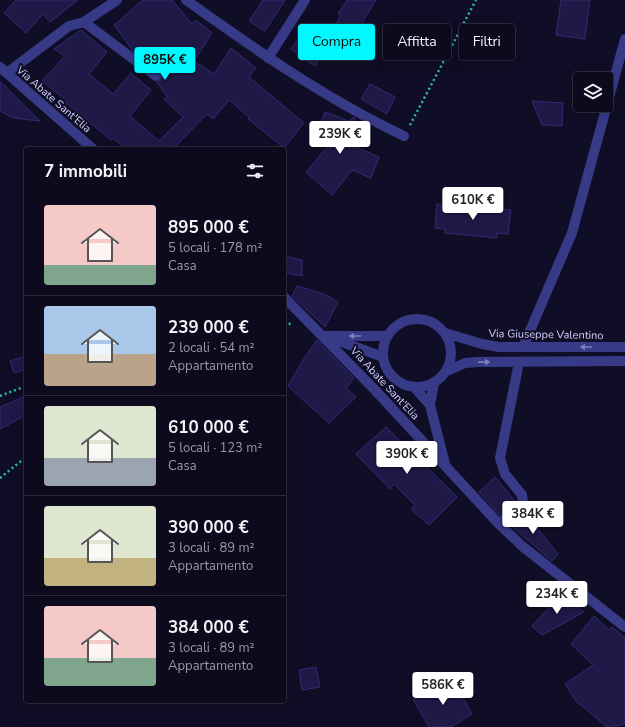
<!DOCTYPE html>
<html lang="it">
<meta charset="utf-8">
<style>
body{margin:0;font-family:"Nunito Sans",sans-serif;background:#151325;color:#f1f3f6;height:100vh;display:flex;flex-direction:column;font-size:15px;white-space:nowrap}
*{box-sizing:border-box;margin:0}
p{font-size:13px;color:#9a9aa3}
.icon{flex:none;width:22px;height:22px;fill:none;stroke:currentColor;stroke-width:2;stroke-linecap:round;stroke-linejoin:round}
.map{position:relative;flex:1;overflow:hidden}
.sheet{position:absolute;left:24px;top:147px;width:262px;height:556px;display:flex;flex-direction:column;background:#0c0a1c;border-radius:4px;box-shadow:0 4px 16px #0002,0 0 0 1px #2c2b3b}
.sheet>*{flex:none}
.guide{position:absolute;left:298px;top:24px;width:267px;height:36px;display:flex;gap:8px}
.buttons{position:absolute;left:573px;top:72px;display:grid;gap:8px}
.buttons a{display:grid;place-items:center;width:40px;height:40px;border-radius:4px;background:#0c0a1c;box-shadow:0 4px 16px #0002,0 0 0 1px #2c2b3b;font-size:20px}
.price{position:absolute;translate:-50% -34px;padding:0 9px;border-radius:4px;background:#fff;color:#222;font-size:13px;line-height:26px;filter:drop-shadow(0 1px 2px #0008)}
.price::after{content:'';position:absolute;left:50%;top:24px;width:12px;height:9px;margin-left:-6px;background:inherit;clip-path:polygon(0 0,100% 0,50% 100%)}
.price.active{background:#00f8fe;color:#111}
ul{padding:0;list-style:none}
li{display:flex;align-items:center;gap:12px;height:100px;padding:0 20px}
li+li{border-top:1px solid #2c2b3b}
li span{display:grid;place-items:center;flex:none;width:112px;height:80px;border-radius:4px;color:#555}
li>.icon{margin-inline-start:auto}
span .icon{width:48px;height:48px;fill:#fffc;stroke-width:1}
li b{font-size:17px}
h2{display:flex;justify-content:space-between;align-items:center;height:48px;padding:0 20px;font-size:17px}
.chip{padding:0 14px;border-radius:4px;background:#0c0a1c;box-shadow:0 4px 16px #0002,0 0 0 1px #2c2b3b;font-size:14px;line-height:36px}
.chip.active{background:#00f8fe;color:#111}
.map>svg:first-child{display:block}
.building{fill:#1f1948;stroke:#332a75}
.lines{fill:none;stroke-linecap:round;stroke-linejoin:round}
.path{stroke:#2abca8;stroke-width:2.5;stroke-dasharray:2 3;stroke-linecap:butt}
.minor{stroke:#373a87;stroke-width:10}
.oneway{fill:#7e7fbd}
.labels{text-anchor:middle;stroke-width:4;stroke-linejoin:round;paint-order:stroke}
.street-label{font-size:11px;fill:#d5d3ff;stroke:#100e26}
</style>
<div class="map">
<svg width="625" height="727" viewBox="0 0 625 727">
<rect width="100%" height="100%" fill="#100e26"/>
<path class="building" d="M16,0h62l-28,22 -7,-8 -17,19 -22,-20z
M143,0h29l20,24 4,-4 16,13 -18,28 20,13 17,-26 25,20 -7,9 55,46 -20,25 -36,-29 2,-1 -21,-18 -16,19 -6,-5 -34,35h-47l-13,-11 -2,2 -45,-37 1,-2 -25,-20 23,-25 -11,-7 27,-19 26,22 -18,22 24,20 18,-21 20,17 -21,26 29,25 24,-24 -19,-18 3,-2 -10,-15 4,-2 1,-7 -29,-22 -19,-26z
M263,0h22l-20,31 -16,-10z
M347,0h29l-23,38 -18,-12 6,-11 -3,-1z
M561,0h29l-5,39 -29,-4z
M305,29l24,16 -14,21 -24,-17z
M0,81l40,40 -27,-3 -13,-7z
M370,84l25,13 -8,17 -26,-15z
M532,101l31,2 -1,23 -20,-1z
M325,112l24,9 4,-4 2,1 -8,25 32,14 -8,21 -19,-8 -20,25 -26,-23 27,-32 -16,-7z
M437,204l74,6 -3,24 -11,-1v5l-52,-5v-4l-10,-1z
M284,256l18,4v16l-18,-3z
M297,286l27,8 14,8 -13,25 -33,-31z
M317,340l37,38 -8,10 10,9 -27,26 -41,-37 17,-29z
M26,356v13l-12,4 -4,-12z
M26,396v19l-26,14v-22z
M386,427l71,70 -28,28 -18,-16 4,-4 -21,-21 -4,5 -34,-35z
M495,477l20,24 -16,14 -20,-23z
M523,511l35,43 -6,7 -43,-37z
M562,594l22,18 -42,23 -10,-9z
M594,616l15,14 3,-3 13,11v86l-18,3 -31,-26 -11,-17 28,-19 -22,-21z
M316,667l4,20 -18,3 -3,-20z
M453,680l19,34 -21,13h-22l-16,-28z"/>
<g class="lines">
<path class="path" d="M410,125l66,-125
M284,326l8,-3
M0,396l26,-10
M0,478l26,-21"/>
<path class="minor" d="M186,0c70,50 140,99 218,136
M84,22l72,54
M268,58l37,-58
M0,67l93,82
M7,73l62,-47 15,-4 33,-22
M284,297l91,93 124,134 23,22 103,81
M383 353a34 34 0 1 1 68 0a34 34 0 1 1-68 0Z
M445,333l37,11 17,3h126
M323,336h64
M331,338l52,19
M523,347l49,-114 53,-194
M447,371l18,-8 13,-1 147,-1
M434,383l-4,22 15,59
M414,387l16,18
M499,524l24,-22 -1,-7 -17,-21 -5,-16 19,-96"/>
</g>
<defs><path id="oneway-solid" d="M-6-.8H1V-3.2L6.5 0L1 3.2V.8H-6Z"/></defs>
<g class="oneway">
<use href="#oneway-solid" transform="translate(355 336) rotate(-180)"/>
<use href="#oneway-solid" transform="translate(586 347) rotate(-180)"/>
<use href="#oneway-solid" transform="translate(484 362) rotate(-1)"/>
</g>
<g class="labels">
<g class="street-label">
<text transform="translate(54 99) rotate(41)" y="4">Via Abate Sant'Elia</text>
<text transform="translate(546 334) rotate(1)" y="4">Via Giuseppe Valentino</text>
<text transform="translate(385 383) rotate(47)" y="4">Via Abate Sant'Elia</text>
</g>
</g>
</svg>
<div class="buttons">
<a><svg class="icon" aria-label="layers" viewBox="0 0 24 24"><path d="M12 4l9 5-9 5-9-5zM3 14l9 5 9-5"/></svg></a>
</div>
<b class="price active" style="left:165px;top:81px">895K €</b>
<b class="price" style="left:340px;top:155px">239K €</b>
<b class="price" style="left:473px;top:221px">610K €</b>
<b class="price" style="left:407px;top:475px">390K €</b>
<b class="price" style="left:533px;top:535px">384K €</b>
<b class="price" style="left:557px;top:615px">234K €</b>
<b class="price" style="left:443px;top:706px">586K €</b>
<div class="guide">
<a class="chip active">Compra</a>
<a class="chip">Affitta</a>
<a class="chip">Filtri</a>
</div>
<section class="sheet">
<h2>7 immobili<svg class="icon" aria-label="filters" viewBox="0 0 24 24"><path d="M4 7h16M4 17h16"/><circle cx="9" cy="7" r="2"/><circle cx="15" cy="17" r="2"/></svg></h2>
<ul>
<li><span style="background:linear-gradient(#f6c9c9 75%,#7fa58c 0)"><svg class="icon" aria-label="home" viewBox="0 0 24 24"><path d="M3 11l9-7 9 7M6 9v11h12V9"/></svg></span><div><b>895 000 €</b><p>5 locali · 178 m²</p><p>Casa</p></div></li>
<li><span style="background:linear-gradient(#a9c7e8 60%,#b9a48a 0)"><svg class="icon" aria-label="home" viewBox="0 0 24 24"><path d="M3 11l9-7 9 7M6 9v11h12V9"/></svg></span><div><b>239 000 €</b><p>2 locali · 54 m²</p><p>Appartamento</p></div></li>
<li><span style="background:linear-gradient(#dfe7d0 65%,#9aa5b1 0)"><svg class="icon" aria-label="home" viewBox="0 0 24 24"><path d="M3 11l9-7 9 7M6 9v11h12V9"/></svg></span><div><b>610 000 €</b><p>5 locali · 123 m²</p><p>Casa</p></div></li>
<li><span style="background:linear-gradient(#dfe7d0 65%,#c2b280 0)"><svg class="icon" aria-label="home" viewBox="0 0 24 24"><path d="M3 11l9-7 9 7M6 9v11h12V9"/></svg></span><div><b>390 000 €</b><p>3 locali · 89 m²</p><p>Appartamento</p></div></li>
<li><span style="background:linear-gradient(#f6c9c9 65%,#7fa58c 0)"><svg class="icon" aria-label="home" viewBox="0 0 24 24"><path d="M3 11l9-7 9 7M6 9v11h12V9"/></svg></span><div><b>384 000 €</b><p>3 locali · 89 m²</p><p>Appartamento</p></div></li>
</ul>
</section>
</div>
